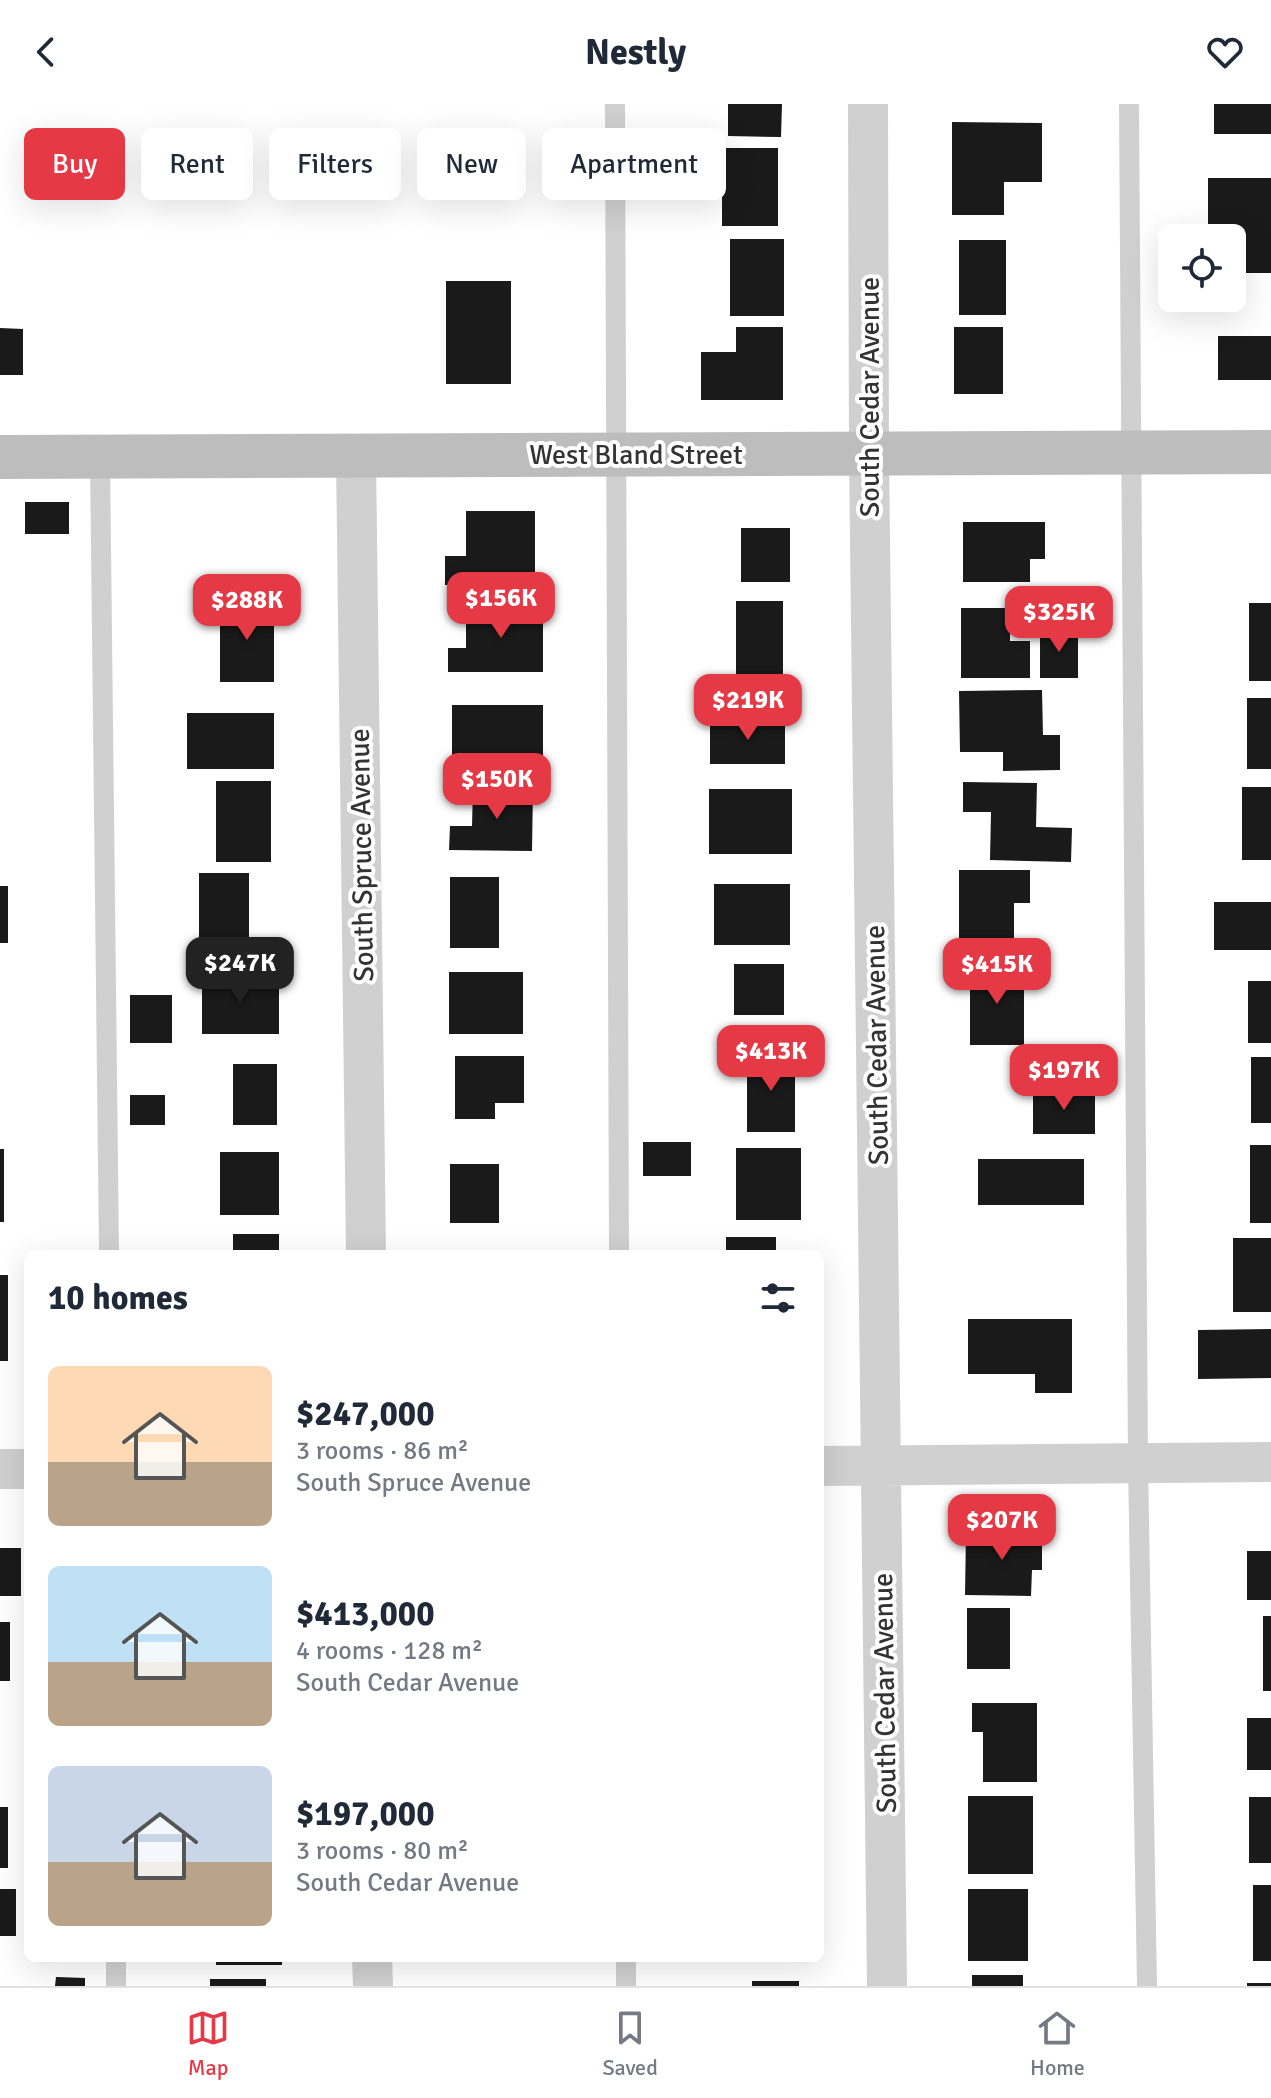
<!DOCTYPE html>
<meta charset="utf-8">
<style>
body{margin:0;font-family:Signika,sans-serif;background:#f6f6f7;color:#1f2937;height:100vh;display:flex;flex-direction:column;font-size:30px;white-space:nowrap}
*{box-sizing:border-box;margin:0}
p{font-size:26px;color:#747a83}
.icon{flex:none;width:44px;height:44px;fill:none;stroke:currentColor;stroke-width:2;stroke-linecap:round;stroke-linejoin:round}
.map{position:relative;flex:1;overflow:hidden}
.side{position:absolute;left:24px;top:1146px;width:800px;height:712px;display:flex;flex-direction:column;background:#fff;border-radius:12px;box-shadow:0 8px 32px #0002}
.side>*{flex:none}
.guide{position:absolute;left:24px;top:24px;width:800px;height:72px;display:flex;gap:16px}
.fabs{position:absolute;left:1158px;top:120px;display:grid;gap:16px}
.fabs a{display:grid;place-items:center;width:88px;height:88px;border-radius:12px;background:#fff;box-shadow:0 8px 32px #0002;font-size:40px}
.price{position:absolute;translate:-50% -68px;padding:0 18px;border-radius:16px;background:#e63946;color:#fff;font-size:26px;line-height:52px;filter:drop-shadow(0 2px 4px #0008)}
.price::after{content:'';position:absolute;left:50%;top:48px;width:24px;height:18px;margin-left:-12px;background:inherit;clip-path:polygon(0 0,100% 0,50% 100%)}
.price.active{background:#222;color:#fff}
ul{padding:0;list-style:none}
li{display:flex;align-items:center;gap:24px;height:200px;padding:0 24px}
li span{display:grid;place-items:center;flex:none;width:224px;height:160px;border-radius:12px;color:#555}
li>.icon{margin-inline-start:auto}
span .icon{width:96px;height:96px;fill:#fffc;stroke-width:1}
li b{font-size:34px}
h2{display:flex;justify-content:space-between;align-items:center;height:96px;padding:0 24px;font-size:34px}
.pill{padding:0 28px;border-radius:12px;background:#fff;box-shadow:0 8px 32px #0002;font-size:28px;line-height:72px}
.pill.active{background:#e63946;color:#fff}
header{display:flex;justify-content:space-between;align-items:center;height:104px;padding:0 24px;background:#fff;font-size:36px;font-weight:700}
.tabs{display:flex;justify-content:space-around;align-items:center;height:112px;border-top:2px solid #e0e1e3;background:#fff;font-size:22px;color:#747a83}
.tabs a{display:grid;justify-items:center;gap:4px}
.tabs .active{color:#e63946}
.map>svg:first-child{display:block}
.building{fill:#1a1a1a}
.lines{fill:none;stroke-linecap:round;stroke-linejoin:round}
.lane{stroke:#d0d0d0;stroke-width:20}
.street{stroke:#d0d0d0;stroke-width:40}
.secondary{stroke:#bdbdbd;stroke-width:44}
.labels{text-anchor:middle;stroke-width:8;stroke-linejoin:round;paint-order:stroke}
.street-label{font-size:28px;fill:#333;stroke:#fff}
</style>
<header><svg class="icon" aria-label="back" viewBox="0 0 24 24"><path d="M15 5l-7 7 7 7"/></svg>Nestly<svg class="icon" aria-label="heart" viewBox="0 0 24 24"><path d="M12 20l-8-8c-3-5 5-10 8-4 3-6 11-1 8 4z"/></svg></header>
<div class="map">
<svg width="1271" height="1882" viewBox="0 0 1271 1882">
<rect width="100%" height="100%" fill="#fff"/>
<path class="building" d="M728,0h54l-1,33 -53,-1z
M1214,0h57v30h-57z
M952,18l90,1v59h-38v33h-52z
M694,44h84v78h-56v-30h-28z
M1208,74h63v95h-26v-42h-37z
M730,135h54v77h-54z
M959,136h47v75h-47z
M446,177h65v103h-65z
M736,223h47v73h-82v-48h35z
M954,223h49v67h-49z
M0,224l23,1v46h-23z
M1218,232h53v44h-53z
M25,398h44v32h-44z
M466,407h69v74h-90v-29h21z
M963,418h82v37h-15v23h-67z
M741,424h49v54h-49z
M220,497h54v81h-54z
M736,497h47v77h-47z
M1249,499h22v78h-22z
M466,501h77v67h-95v-24h18z
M961,504h49v33h20v37h-69z
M1040,526h38v48h-38z
M1042,586l1,45h17v35l-57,1v-19h-43l-1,-61z
M1247,594h24v71h-24z
M452,601h91v59h-91z
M187,609h87v56h-87z
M710,615h75v45h-75z
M216,677h55v81h-55z
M963,678l74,1 -1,44 36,1 -1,34 -81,-2 1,-48h-28z
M473,683l60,1 -1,63 -83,-1 1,-24h22z
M1242,683h29v73h-29z
M709,685h83v65h-83z
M959,766h71v33h-16v46h-55z
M199,769h50v77h-50z
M450,773h49v71h-49z
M714,780h76v61h-76z
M0,782h8v57h-8z
M1214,798h57v48h-57z
M734,860h50v51h-50z
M970,862h54v79h-54z
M449,868h74v62h-74z
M202,872h77v58h-77z
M1248,877h23v62h-23z
M130,891h42v48h-42z
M747,950h48v78h-48z
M455,952h69v47h-29v16h-40z
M1251,953h20v66h-20z
M233,960h44v61h-44z
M1033,985h62v45h-62z
M130,991h35v30h-35z
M643,1038h48v34h-48z
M1250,1041h21v78h-21z
M736,1044h65v72h-65z
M0,1045h4v73h-4z
M220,1048h59v63h-59z
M978,1055h106v46h-106z
M450,1060h49v59h-49z
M233,1130h46v20h-46z
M726,1133h50v17h-50z
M1233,1134h38v74h-38z
M0,1171h8v86h-8z
M968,1215h104v74h-37v-19h-67z
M1271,1225v49l-73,1v-49z
M966,1426l76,1v39h-10l-1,26 -66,-1z
M0,1444h21v48h-21z
M1247,1447h24v49h-24z
M967,1504h43v61h-43z
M1263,1512h8v75h-8z
M0,1518h10v59h-10z
M972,1599h65v79h-54v-50h-11z
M1247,1614h24v52h-24z
M968,1692h65v78h-65z
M1249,1693h22v66h-22z
M0,1703h8v61h-8z
M1253,1781h18v76h-18z
M0,1785h16v47h-16z
M968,1785h60v72h-60z
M216,1854h66v7h-66z
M972,1871h51v11h-51z
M56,1873l29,1v8h-30z
M210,1875h56v7h-56z
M752,1877h47v5h-47z
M1247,1879h24v3h-24z"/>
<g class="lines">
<path class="lane" d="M615,0l4,1150
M1129,0l9,1359 9,523
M100,353l9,797
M116,1854v28
M626,1854v28"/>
<path class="street" d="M868,0l1,349 18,1533
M356,352l10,798
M820,1362l451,-4
M0,1365h28
M372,1854l1,28"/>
<path class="secondary" d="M0,353l1271,-5"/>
</g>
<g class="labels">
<g class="street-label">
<text transform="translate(869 293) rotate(-90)" y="10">South Cedar Avenue</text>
<text x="636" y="360">West Bland Street</text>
<text transform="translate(361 751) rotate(-91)" y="10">South Spruce Avenue</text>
<text transform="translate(876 941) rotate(-91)" y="10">South Cedar Avenue</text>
<text transform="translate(884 1589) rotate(-91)" y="10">South Cedar Avenue</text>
</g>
</g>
</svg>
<div class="fabs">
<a><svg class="icon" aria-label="locate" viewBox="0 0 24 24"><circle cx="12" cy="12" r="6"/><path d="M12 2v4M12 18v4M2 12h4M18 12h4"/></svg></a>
</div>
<b class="price" style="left:501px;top:536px">$156K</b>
<b class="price" style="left:247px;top:538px">$288K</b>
<b class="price" style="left:1059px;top:550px">$325K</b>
<b class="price" style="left:748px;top:638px">$219K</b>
<b class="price" style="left:497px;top:717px">$150K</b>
<b class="price active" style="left:240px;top:901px">$247K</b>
<b class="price" style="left:997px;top:902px">$415K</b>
<b class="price" style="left:771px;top:989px">$413K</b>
<b class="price" style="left:1064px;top:1008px">$197K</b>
<b class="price" style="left:1002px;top:1458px">$207K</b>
<div class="guide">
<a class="pill active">Buy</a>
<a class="pill">Rent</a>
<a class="pill">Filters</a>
<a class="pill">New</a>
<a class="pill">Apartment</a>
</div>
<section class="side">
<h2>10 homes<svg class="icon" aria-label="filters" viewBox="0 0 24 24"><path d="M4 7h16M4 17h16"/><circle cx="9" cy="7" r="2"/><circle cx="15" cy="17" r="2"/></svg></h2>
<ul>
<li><span style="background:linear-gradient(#ffd9b3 60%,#b9a48a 0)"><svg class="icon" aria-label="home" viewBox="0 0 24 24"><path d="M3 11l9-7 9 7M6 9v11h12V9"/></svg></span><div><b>$247,000</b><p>3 rooms · 86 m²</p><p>South Spruce Avenue</p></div></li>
<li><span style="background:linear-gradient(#bfe0f5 60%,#b9a48a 0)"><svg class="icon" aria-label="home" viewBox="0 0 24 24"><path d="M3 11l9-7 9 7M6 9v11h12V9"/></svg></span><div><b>$413,000</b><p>4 rooms · 128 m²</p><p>South Cedar Avenue</p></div></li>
<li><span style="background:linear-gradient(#c9d6e8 60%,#b9a48a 0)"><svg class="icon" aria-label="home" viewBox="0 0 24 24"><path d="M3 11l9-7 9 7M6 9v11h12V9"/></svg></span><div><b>$197,000</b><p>3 rooms · 80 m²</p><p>South Cedar Avenue</p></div></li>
</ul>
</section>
</div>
<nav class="tabs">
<a class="active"><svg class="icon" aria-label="map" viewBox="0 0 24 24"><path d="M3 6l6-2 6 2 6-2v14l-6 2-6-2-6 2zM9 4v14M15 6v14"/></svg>Map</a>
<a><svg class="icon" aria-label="saved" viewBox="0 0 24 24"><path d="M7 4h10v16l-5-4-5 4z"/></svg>Saved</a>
<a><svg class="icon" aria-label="home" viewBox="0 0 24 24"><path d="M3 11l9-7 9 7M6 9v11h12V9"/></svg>Home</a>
</nav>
